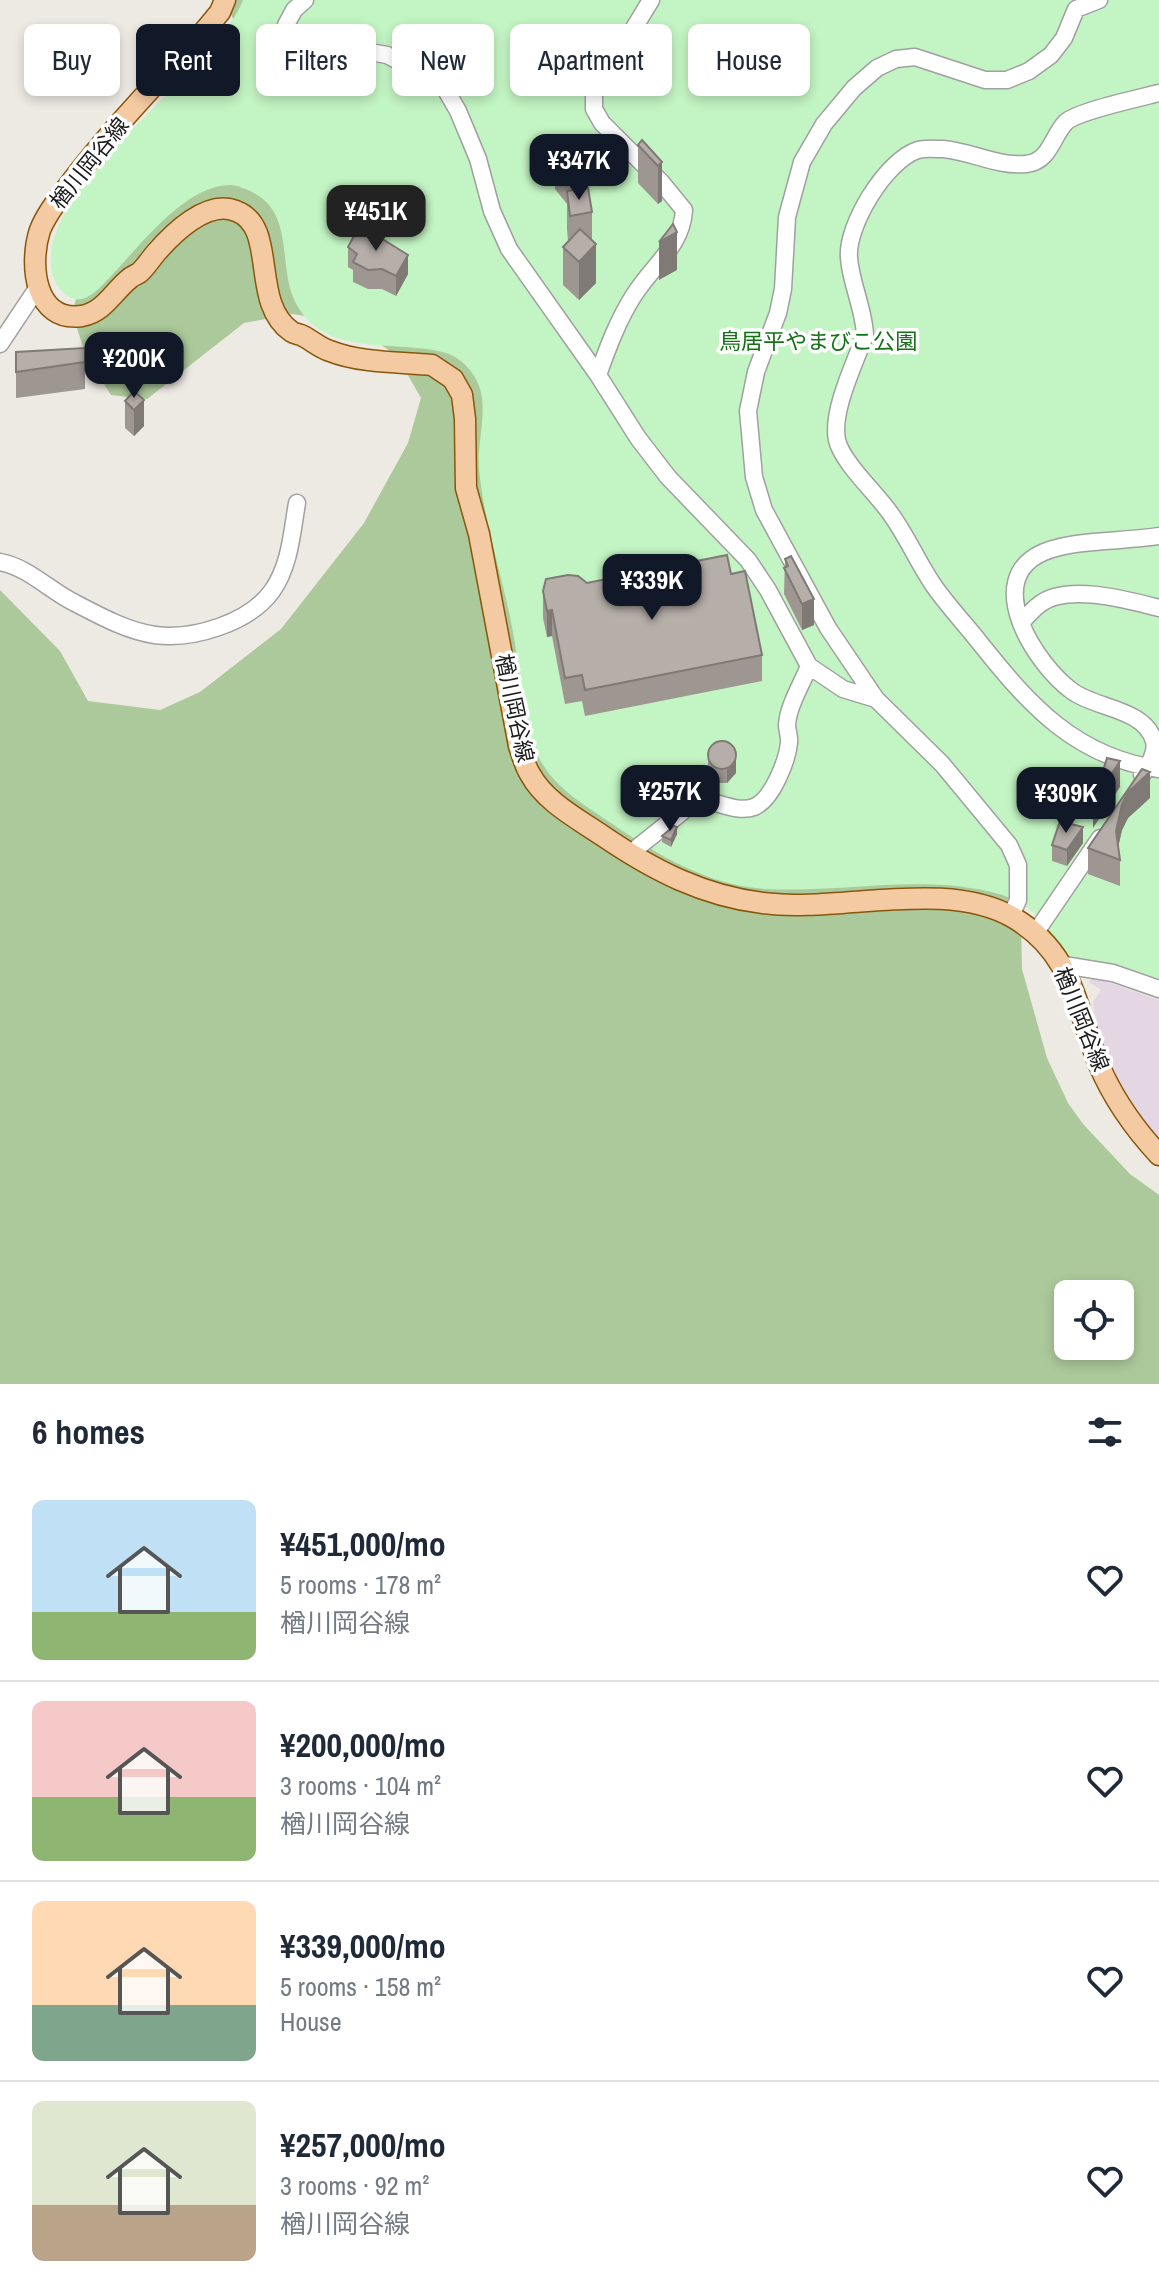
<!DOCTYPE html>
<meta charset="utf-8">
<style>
body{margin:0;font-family:"Archivo Narrow","Noto Sans JP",sans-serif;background:#f6f6f7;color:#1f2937;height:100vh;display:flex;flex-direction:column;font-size:30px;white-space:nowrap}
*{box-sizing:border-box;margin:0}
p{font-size:26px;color:#747a83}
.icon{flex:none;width:44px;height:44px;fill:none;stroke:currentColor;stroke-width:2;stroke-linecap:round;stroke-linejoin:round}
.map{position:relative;height:1384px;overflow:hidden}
.sheet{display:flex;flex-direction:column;background:#fff;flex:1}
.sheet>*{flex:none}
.guide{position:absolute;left:24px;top:24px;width:1112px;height:72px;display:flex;gap:16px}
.fabs{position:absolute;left:1054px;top:1280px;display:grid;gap:16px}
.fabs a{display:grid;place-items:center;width:80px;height:80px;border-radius:12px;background:#fff;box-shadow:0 4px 12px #0003;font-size:40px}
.price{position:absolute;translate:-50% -68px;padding:0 18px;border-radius:16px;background:#111827;color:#fff;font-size:26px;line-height:52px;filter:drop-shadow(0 2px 4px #0008)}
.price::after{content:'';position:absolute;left:50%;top:48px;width:24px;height:18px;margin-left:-12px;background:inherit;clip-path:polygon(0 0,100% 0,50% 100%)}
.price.selected{background:#222;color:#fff}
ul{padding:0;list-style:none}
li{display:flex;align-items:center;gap:24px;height:200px;padding:0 32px}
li+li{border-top:2px solid #e0e1e3}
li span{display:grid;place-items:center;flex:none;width:224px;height:160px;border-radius:12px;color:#555}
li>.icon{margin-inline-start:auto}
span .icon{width:96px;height:96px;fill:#fffc;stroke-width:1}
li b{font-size:34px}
h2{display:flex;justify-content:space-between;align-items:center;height:96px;padding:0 32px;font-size:34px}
.pill{padding:0 28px;border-radius:12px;background:#fff;box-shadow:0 4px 12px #0003;font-size:28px;line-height:72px}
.pill.selected{background:#111827;color:#fff}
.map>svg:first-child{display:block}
.industrial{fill:#e5d6e4}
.forest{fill:#acc99b;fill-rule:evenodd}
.park{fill:#c3f4c3}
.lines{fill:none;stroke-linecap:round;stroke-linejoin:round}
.minor-casing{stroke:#a0a0a0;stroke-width:19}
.major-casing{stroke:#89570c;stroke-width:23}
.minor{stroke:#fff;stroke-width:16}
.major{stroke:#f3caa2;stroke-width:20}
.wall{fill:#9d9691}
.shaded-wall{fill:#7f7a76}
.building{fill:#b6aea9;stroke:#7f7a76;stroke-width:2}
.labels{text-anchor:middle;stroke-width:7;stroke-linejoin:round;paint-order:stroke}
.street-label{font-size:22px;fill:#1c1c1c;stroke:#fff}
.park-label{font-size:22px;fill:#147116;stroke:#fff}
</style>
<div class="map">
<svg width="1159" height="1384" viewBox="0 0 1159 1384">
<rect width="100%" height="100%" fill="#ede9e3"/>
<path class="industrial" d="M1093,977l66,23v138l-32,-37 -31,-75 -3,-24 8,-12 -12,-8z"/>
<path class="forest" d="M224,0h935l-141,786 4,183 25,89 21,45 15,21 47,50 29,21v189h-1159v-794l60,61 28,50 72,9 40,-18 81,-63 83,-106 44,-80 13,-45 -24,-42 -47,-33 -58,-9 -48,9 -97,76 -36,-4 -25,-39 -14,-43 11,-38 154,-248zM1068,1294h52v52h-52z"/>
<path class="park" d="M243,0h916v982c-18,-4 -76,-13 -87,-23 -6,-4 -9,-10 -13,-16 -19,-24 -28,-40 -60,-49 -75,-21 -156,-1 -232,-5 -59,-3 -109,-34 -156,-66 -28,-19 -58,-36 -73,-67 -17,-34 -18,-91 -26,-129 -10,-52 -28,-105 -33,-158 -2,-23 6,-48 3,-71 -2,-19 -17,-39 -36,-45 -48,-14 -118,5 -148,-46 -23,-37 0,-94 -48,-116 -4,-2 -14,-6 -19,-6 -44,-1 -90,59 -118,89 -8,8 -19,22 -31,25 -14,3 -25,-12 -29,-23 -24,-86 162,-202 190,-276z"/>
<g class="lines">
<g class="minor-casing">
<path id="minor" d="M305,0l-11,10 -8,15 3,9 13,13 25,6 37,-2 23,4 56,30 15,26 20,48 14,52 17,38 89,126 40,63 30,39 80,83 20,30 41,76 34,23 33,10
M1159,93c-19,5 -81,18 -93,29 -14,14 -16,40 -40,42 -28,3 -56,-13 -83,-15 -7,0 -19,-1 -25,1 -32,10 -72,76 -69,108 2,26 15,51 16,77 -10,28 -34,76 -28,105 5,22 39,53 53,73 17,23 28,50 44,73 14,20 31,38 46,57 50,63 96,114 179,126
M0,344l38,-57
M598,375c10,-28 20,-55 36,-80 19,-30 48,-49 50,-85l-22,-27 -60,-60 -8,-14v-15l57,-94
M0,562c28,5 50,29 75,41 25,13 52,28 80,32 38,5 94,-12 117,-44 18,-25 20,-59 25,-88
M1022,622c5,-6 11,-13 18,-18 27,-21 88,-4 119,4
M1142,775c6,-9 15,-22 12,-34 -10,-33 -58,-32 -82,-50 -36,-26 -92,-112 -28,-139 32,-13 79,-10 115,-16
M638,847l44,-35 6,-11c20,-7 45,14 66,6 18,-7 33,-46 35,-64 1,-6 -2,-12 -2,-18 1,-19 15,-41 22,-59
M1011,916l7,-16v-35l-9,-20 -67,-81 -66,-65 -48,-71 -64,-118 -10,-33 -6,-66 8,-39 22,-59 5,-24 4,-72 15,-55 22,-38 30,-36 23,-20 19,-9 19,-2 70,23h22l22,-9 22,-16 13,-17 12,-29 23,-9
M1036,932l64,-94
M1064,965l49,8 46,16"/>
</g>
<g class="major-casing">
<path id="major" d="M225,0l-5,12 -14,17c-48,52 -97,103 -140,160 -10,13 -20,26 -26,41 -11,33 -6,93 42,86 22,-4 31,-24 47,-37 3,-3 7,-4 10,-6 6,-5 11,-13 16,-19 17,-20 52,-55 81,-43 43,16 13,92 56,121 3,2 8,2 11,4 10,5 17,12 27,15 30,12 69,11 102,14l21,14 9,16 3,24 1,69 13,46 40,212c3,10 6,20 11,28 15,28 48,45 73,62 50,34 100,60 160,67 76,10 183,-25 251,15 60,36 61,88 85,147 14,33 35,63 60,90"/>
</g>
<use href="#minor" class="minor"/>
<use href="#major" class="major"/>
</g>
<path class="wall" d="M638,145l24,17v39l-4,3 -20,-21z
M555,151l29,37 8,24v28l4,43 -17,17 -16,-15v-38l5,-6 -1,-12v-25l-12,-15z
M348,247l60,27 -12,22 -14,-7h-14l-15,-7v-12l-5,-3z
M16,352l69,10v27l-69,9z
M144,400v26l-10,10 -9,-8v-27z
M785,559l29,66 -12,5 -18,-36z
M731,574l31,81v26l-177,35 -3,-15 -17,3 -13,-68 -5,1 -4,-19v-27l44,-8z
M736,750v23l-9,10h-10l-9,-10v-22z
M1150,798l-22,20 -6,12 -4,17 2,13v26l-32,-12v-26z
M677,834l-6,13 -9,-5v-6z
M1083,843l-16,23 -15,-5v-16z"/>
<path class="shaded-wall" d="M584,161v38l-13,11v-39z
M662,162v39l-4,3v-38z
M677,232v38l-18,10v-38z
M596,244v39l-17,17v-38z
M408,255v19l-12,22v-20z
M144,400v26l-10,10v-26z
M814,599v26l-12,5v-26z
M552,610v26l-5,1v-26z
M736,760v13l-9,10v-13z
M1120,761v26l-27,41v-26z
M1150,772v26l-22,20 -6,12 -6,27v-26l6,-27 6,-12z
M677,827v7l-6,13v-7z
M1083,827v16l-16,23v-16z"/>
<path class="building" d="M642,140l20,22 -4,4 -20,-21z
M568,141l16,20 -13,10 -16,-20z
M588,188l4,24 -22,4 -3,-25z
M673,224l4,8 -18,10z
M360,225l48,30 -12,21 -14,-7 -14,1 -15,-8 4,-8 -9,-7z
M580,229l16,15 -17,18 -16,-15z
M85,348v14l-69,10v-20z
M134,391l10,9 -10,10 -9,-9z
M727,555l4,19 14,-3 17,84 -177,35 -3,-15 -17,3 -13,-68 -5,1 -4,-20 3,-12 22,-4 10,1 9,7z
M791,556l23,43 -12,5 -18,-36 4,-2 -3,-7z
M708 755a14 14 0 1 1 28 0a14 14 0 1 1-28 0Z
M1107,758l13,3 -27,41z
M1142,769l8,3 -22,20 -6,12 -6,27 4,29 -32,-12z
M1060,821l23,6 -16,23 -15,-5z
M674,826l3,1 -6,13 -9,-4z"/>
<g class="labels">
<g class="street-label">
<text transform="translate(89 163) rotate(-51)" y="8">楢川岡谷線</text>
<text transform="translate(515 708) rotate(78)" y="8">楢川岡谷線</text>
<text transform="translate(1082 1019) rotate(68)" y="8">楢川岡谷線</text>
</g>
<g class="park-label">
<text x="818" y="349">鳥居平やまびこ公園</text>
</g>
</g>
</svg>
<div class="fabs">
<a><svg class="icon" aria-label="locate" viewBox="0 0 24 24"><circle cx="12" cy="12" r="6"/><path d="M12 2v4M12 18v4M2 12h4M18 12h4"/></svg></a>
</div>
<b class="price" style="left:579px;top:202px">¥347K</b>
<b class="price selected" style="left:376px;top:253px">¥451K</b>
<b class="price" style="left:134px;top:400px">¥200K</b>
<b class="price" style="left:652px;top:622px">¥339K</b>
<b class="price" style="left:670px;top:833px">¥257K</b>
<b class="price" style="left:1066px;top:835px">¥309K</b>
<div class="guide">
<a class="pill">Buy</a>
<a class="pill selected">Rent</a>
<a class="pill">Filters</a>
<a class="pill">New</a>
<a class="pill">Apartment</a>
<a class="pill">House</a>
</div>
</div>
<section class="sheet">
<h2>6 homes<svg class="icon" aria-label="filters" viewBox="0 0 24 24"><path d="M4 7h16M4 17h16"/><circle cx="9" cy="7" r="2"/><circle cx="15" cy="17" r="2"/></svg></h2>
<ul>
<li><span style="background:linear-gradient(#bfe0f5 70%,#8fb573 0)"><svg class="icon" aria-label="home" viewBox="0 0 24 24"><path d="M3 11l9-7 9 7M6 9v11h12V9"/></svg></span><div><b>¥451,000/mo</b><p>5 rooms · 178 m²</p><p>楢川岡谷線</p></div><svg class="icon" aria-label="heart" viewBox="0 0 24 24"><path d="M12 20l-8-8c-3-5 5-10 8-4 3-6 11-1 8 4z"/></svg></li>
<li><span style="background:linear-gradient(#f6c9c9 60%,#8fb573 0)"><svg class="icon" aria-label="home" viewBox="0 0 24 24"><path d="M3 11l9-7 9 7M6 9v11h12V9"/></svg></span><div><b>¥200,000/mo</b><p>3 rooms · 104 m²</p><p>楢川岡谷線</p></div><svg class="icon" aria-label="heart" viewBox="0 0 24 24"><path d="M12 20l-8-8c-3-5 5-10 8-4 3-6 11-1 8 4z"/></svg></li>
<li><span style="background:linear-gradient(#ffd9b3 65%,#7fa58c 0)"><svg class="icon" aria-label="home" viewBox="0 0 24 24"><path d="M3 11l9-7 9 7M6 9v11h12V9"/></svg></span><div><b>¥339,000/mo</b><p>5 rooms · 158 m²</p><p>House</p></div><svg class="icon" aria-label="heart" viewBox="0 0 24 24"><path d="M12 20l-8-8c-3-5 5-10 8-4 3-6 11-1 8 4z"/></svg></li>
<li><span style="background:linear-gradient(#dfe7d0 65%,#b9a48a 0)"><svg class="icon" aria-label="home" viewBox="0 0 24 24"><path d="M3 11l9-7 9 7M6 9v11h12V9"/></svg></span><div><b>¥257,000/mo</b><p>3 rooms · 92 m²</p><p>楢川岡谷線</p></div><svg class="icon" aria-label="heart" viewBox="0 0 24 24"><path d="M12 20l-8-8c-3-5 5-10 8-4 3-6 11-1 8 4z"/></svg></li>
</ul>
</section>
